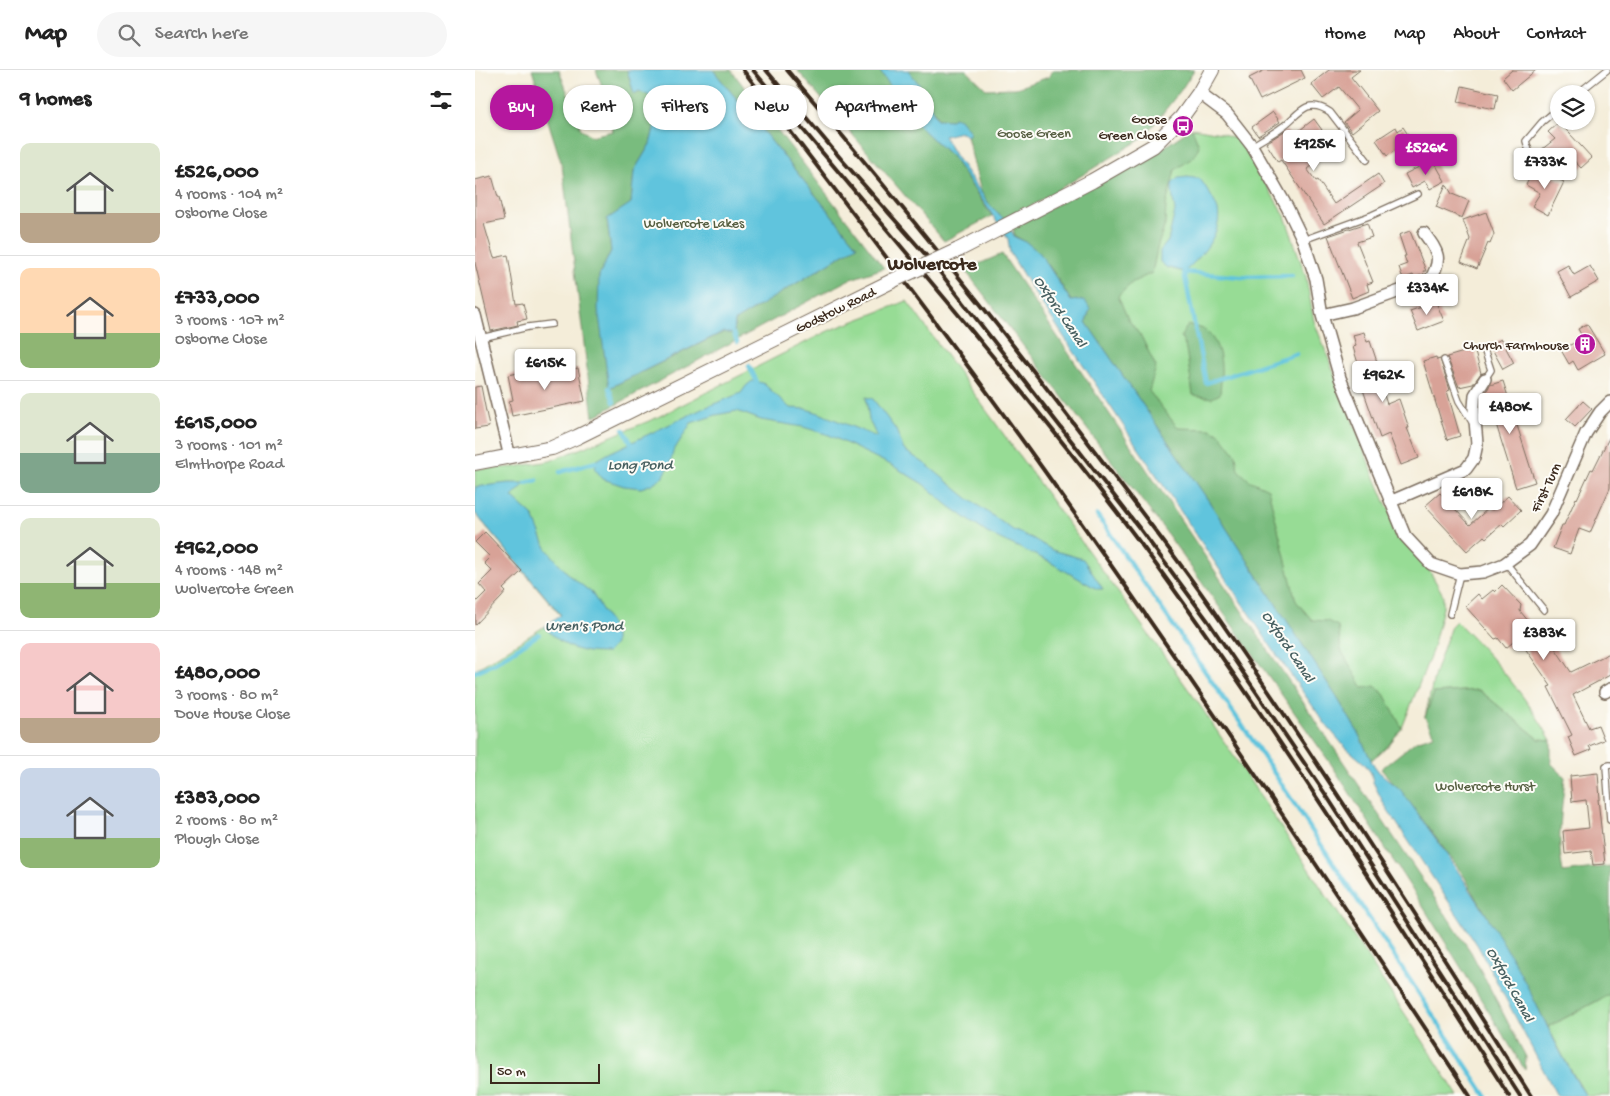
<!DOCTYPE html>
<meta charset="utf-8">
<style>
body{margin:0;font-family:"Gochi Hand",sans-serif;background:#f6f6f6;color:#222;height:100vh;display:flex;flex-direction:column;font-size:19px;white-space:nowrap}
*{box-sizing:border-box;margin:0}
p{font-size:16px;color:#767676}
.icon{flex:none;width:28px;height:28px;fill:none;stroke:currentColor;stroke-width:2;stroke-linecap:round;stroke-linejoin:round}
.map{position:relative;flex:1;overflow:hidden}
.details{display:flex;flex-direction:column;background:#fff;width:475px}
.details>*{flex:none}
.banner{position:absolute;left:15px;top:15px;width:475px;height:45px;display:flex;gap:10px}
.controls{position:absolute;left:1075px;top:15px;display:grid;gap:10px}
.controls a{display:grid;place-items:center;width:45px;height:45px;border-radius:50%;background:#fff;box-shadow:0 1px 4px #0004;font-size:25px}
.scale{position:absolute;left:15px;bottom:12px;width:110px;box-sizing:border-box;padding-left:5px;border:2px solid #3b2a1e;border-top:0;font-size:14px;line-height:18px;white-space:nowrap;color:#3b2a1e;-webkit-text-stroke:4px #fdfcf7;paint-order:stroke}
.price{position:absolute;translate:-50% -42px;padding:0 11px;border-radius:5px;background:#fff;color:#222;font-size:16px;line-height:32px;filter:drop-shadow(0 1px 2px #0008)}
.price::after{content:'';position:absolute;left:50%;top:30px;width:15px;height:11px;margin-left:-8px;background:inherit;clip-path:polygon(0 0,100% 0,50% 100%)}
.price.active{background:#b5179e;color:#fff}
ul{padding:0;list-style:none}
li{display:flex;align-items:center;gap:15px;height:125px;padding:0 20px}
li+li{border-top:1px solid #e0e0e0}
li span{display:grid;place-items:center;flex:none;width:140px;height:100px;border-radius:10px;color:#555}
li>.icon{margin-inline-start:auto}
span .icon{width:60px;height:60px;fill:#fffc;stroke-width:1}
li b{font-size:21px}
h2{display:flex;justify-content:space-between;align-items:center;height:60px;padding:0 20px;font-size:21px}
.tag{padding:0 18px;border-radius:22px;background:#fff;box-shadow:0 1px 4px #0004;font-size:18px;line-height:45px}
.tag.active{background:#b5179e;color:#fff}
header{display:flex;align-items:center;gap:30px;box-sizing:border-box;height:70px;padding:0 25px;background:#fff;border-bottom:1px solid #e0e0e0}
header strong{font-size:24px}
nav{display:flex;gap:28px;margin-inline-start:auto;font-size:18px}
.search{width:350px;height:45px;background:#f6f6f6;display:flex;align-items:center;gap:12px;box-sizing:border-box;padding:0 18px;border-radius:28px;color:#767676;font-size:19px}
main{display:flex;flex:1;min-height:0}
.map>svg:first-child{display:block}
.green{fill:#97dc95;stroke:#69835a}
.forest{fill:#79bc7e;stroke:#5a734e}
.water{fill:#60c4dd;stroke:#4e777e}
.lines{fill:none;stroke-linecap:round;stroke-linejoin:round}
.stream{stroke:#60c4dd;stroke-width:4.5}
.building{fill:#d8a297}
.service-casing{stroke:#7c6e5f;stroke-width:8}
.minor-casing{stroke:#7c6e5f;stroke-width:14}
.tertiary-casing{stroke:#7c6e5f;stroke-width:16}
.service{stroke:#fff;stroke-width:5.5}
.minor{stroke:#fff;stroke-width:11}
.tertiary{stroke:#fff;stroke-width:14}
.rail{stroke:#3b2a1e;stroke-width:4}
.tertiary-bridge-casing{stroke:#7c6e5f;stroke-width:16;stroke-linecap:butt}
.tertiary-bridge{stroke:#fff;stroke-width:14}
.labels{text-anchor:middle;stroke-width:4;stroke-linejoin:round;paint-order:stroke}
.poi-label{font-size:14px;fill:#3b2a1e;stroke:#fdfcf7;text-anchor:end}
.park-label{font-size:14px;fill:#575f42;stroke:#fdfcf7}
.street-label{font-size:14px;fill:#3b2a1e;stroke:#fdfcf7}
.water-label{font-size:15px;font-style:italic;fill:#486061;stroke:#fdfcf7}
.district-label{font-size:19px;font-weight:bold;fill:#3b2a1e;stroke:#fdfcf7}
</style>
<header>
<strong>Map</strong>
<div class="search"><svg class="icon" aria-label="search" viewBox="0 0 24 24"><circle cx="10" cy="10" r="6"/><path d="M15 15l6 6"/></svg>Search here</div>
<nav><a>Home</a><a>Map</a><a>About</a><a>Contact</a></nav>
</header>
<main>
<section class="details">
<h2>9 homes<svg class="icon" aria-label="filters" viewBox="0 0 24 24"><path d="M4 7h16M4 17h16"/><circle cx="9" cy="7" r="2"/><circle cx="15" cy="17" r="2"/></svg></h2>
<ul>
<li><span style="background:linear-gradient(#dfe7d0 70%,#b9a48a 0)"><svg class="icon" aria-label="home" viewBox="0 0 24 24"><path d="M3 11l9-7 9 7M6 9v11h12V9"/></svg></span><div><b>£526,000</b><p>4 rooms · 104 m²</p><p>Osborne Close</p></div></li>
<li><span style="background:linear-gradient(#ffd9b3 65%,#8fb573 0)"><svg class="icon" aria-label="home" viewBox="0 0 24 24"><path d="M3 11l9-7 9 7M6 9v11h12V9"/></svg></span><div><b>£733,000</b><p>3 rooms · 107 m²</p><p>Osborne Close</p></div></li>
<li><span style="background:linear-gradient(#dfe7d0 60%,#7fa58c 0)"><svg class="icon" aria-label="home" viewBox="0 0 24 24"><path d="M3 11l9-7 9 7M6 9v11h12V9"/></svg></span><div><b>£615,000</b><p>3 rooms · 101 m²</p><p>Elmthorpe Road</p></div></li>
<li><span style="background:linear-gradient(#dfe7d0 65%,#8fb573 0)"><svg class="icon" aria-label="home" viewBox="0 0 24 24"><path d="M3 11l9-7 9 7M6 9v11h12V9"/></svg></span><div><b>£962,000</b><p>4 rooms · 148 m²</p><p>Wolvercote Green</p></div></li>
<li><span style="background:linear-gradient(#f6c9c9 75%,#b9a48a 0)"><svg class="icon" aria-label="home" viewBox="0 0 24 24"><path d="M3 11l9-7 9 7M6 9v11h12V9"/></svg></span><div><b>£480,000</b><p>3 rooms · 80 m²</p><p>Dove House Close</p></div></li>
<li><span style="background:linear-gradient(#c9d6e8 70%,#8fb573 0)"><svg class="icon" aria-label="home" viewBox="0 0 24 24"><path d="M3 11l9-7 9 7M6 9v11h12V9"/></svg></span><div><b>£383,000</b><p>2 rooms · 80 m²</p><p>Plough Close</p></div></li>
</ul>
</section>
<div class="map">
<svg width="1135" height="1026" viewBox="0 0 1135 1026">
<rect width="100%" height="100%" fill="#fdfcf7"/>
<filter id="ink" filterUnits="userSpaceOnUse"><feTurbulence type="fractalNoise" baseFrequency=".02" numOctaves="2"/><feDisplacementMap in="SourceGraphic" scale="10" xChannelSelector="R" yChannelSelector="G"/><feConvolveMatrix kernelMatrix="1 2 1 2 8 2 1 2 1" color-interpolation-filters="sRGB"/></filter>
<filter id="wash" filterUnits="userSpaceOnUse"><feTurbulence type="fractalNoise" baseFrequency=".0096" numOctaves="4" result="noise"/><feDisplacementMap in="SourceGraphic" scale="20" xChannelSelector="R" yChannelSelector="G"/><feGaussianBlur stdDeviation="1.12" result="paint"/><feColorMatrix in="noise" values="0 0 0 0 0 0 0 0 0 0 0 0 0 0 0 0 0 1.4 0 .05"/><feComposite in="paint" operator="in"/></filter>
<g filter="url(#wash)">
<rect width="100%" height="100%" fill="#f4edd9"/>
<path class="green" d="M717,58l29,5 18,7 46,76 21,61 8,44 56,145 16,38 42,64 15,27v13l-11,43 -30,77 -15,19 -16,13 -79,-130 -84,-130 -182,-258 -11,-5 -2,-10 141,-73z
M432,231l292,403 224,337 35,55h-983v-426l86,-54 -86,-103v-44l39,-2 36,-6 104,-42 174,-88z
M981,551c37,37 69,73 95,119l-12,-1 -60,-49 -45,3 -9,24 10,-44 16,-47z
M1135,924v102h-24l-21,-36 -17,-33z"/>
<path class="forest" d="M57,0h27l22,59 10,7 22,-5 -7,-34 -10,-27h31l7,24 5,-3 16,7 2,19 -7,27 -16,27 -3,33 -24,15 4,32 -12,25 10,112 115,-56 10,2 1,-13 122,-75 -144,-176h18l153,198 -36,12 -255,137 -31,-252z
M322,0h82l39,55 34,32 40,59 -48,25z
M433,0h58l20,19 30,-1 33,-11 4,-7h141l-13,20 -38,48 -113,69 -26,12 -14,-14 -9,-13 -14,-56 3,-3 -19,-13 -13,-1 -19,-35z
M717,58l7,18 -5,11 -19,13 -9,35 -1,20 -7,20 -6,28 -19,9 -15,14 10,23 14,19 14,29 -7,24 29,37 32,1 9,4 17,22 2,15 11,10 19,9 28,112 16,19 15,1 11,5 3,24 22,38 12,-2 9,8 18,34 -15,19 -16,13 -15,-31 -20,-33 -128,-196 -122,-178 2,-7 -9,-15 -8,1c-16,-26 -27,-50 -56,-65l-2,-9 141,-73z
M527,184l469,698 55,105 -1,13 -103,-165 -91,-141 -168,-236 -198,-258z
M713,255c5,2 14,2 18,6 18,16 16,41 14,63l-8,4 -19,-3 -7,-46 -5,-13z
M1004,620l60,49 12,1v23l14,14c-3,32 -9,63 -2,95l47,-6v128l-62,33 -33,-62 -51,-89 -56,-76 -27,-31 35,-28 18,-6 -9,-18 9,-24z"/>
<path class="water" d="M152,0h86l144,176 -122,75 -1,13 -11,-2 -114,56 -11,-79 1,-33 12,-25 -4,-32 24,-16 3,-32 16,-27 7,-27 -2,-19 -16,-7 -5,3z
M404,0h29l11,14 18,35 14,1 2,-3 7,2 11,14 -4,3 -7,-4 -16,4 11,19 35,50 14,14 11,18 11,5 14,11 31,48 8,-1 7,2 4,7 -4,13 122,178 128,196 20,33 17,35 6,8 21,17 8,11c38,52 77,109 108,165 24,44 43,90 70,131h-29l-79,-150 -94,-142 -11,-22 -2,-9 -7,-10 -19,-16 -19,-22 -54,-77 -242,-362 -20,-33 -2,-14 -21,-32 -35,-50 -34,-32z
M713,107l12,2c5,6 16,24 18,31 5,23 -18,48 -34,62l-18,-5 -6,-5v-11l8,-10 7,-30 -3,-18v-9l6,-6z
M277,311l11,2 27,25 16,1 13,4 58,24 -8,-17 -3,-23 7,2 23,31 8,20 23,15 43,35 43,30 19,8 20,12 31,9 20,30h-6l-51,-29 -59,-27 -38,-27 -26,-22 -30,-18 -64,-31 -26,-8 -42,-7 -24,-9 -21,4 -25,8 -18,29 -3,13 -7,12 -13,8 -9,3 -17,-2 -21,-7 -8,-10 2,-9 12,-7 95,-45 37,-15 5,-7z
M33,413h18l-14,14 21,19 13,32 10,12 14,16 22,17 20,33 3,9v9l-8,9c-29,0 -42,-5 -63,-26l17,-12 -86,-102v-26z"/>
<g class="lines">
<path class="stream" d="M817,206l-51,1 -57,-5 22,111 90,-29
M259,264l3,8
M274,296l8,16
M134,318l5,14
M149,360l7,13
M85,402l36,-10
M51,413l11,-3
M622,445l158,229 231,352
M0,602l20,-9 44,-29"/>
</g>
<g id="blocks">
<path class="building" d="M790,0h36l4,8 -45,22 -11,-22z
M854,0h31l-9,7 27,34 -26,21 -8,-10 14,-12 -19,-23 -16,12 -12,-15z
M1037,0h24l-24,20 -9,-12z
M987,16l36,8 -3,15 -37,-7z
M798,42l7,10 -22,14 -6,-9z
M839,49l8,11 -13,10 12,18 -14,11 9,12 2,-1 16,24 44,-30 6,10 -60,40 -43,-64 -3,2 -12,-19 20,-13 5,7z
M1084,52l33,36 -11,10 -17,-18 -19,15 -9,-11 19,-15 -7,-7z
M921,57l2,4 5,-4 8,12 -24,17 -11,-16z
M958,90l12,21 -15,8 -5,-8 -13,7 -7,-14z
M1060,97l29,15 -16,33 -16,-9 8,-13 -14,-8z
M17,106l6,21h1l5,23 -20,4 10,34 14,-3 8,49 7,-1 4,16 -10,2 1,4 -27,6 -16,-68v-83z
M971,114l6,10 17,7 -7,17 -26,-11z
M1011,142l8,22 -4,10 -2,-1 -11,26 -16,-7 9,-23 -7,-19z
M892,153l5,14 -15,5 16,40 -6,2 2,7 -17,7 -24,-62z
M935,161l16,40h-3l1,3 -10,4 -1,-3 -10,4 -4,-12 8,-3 -3,-8h2l-7,-21z
M1093,195l6,10 16,-9 9,15 -28,16 -14,-26z
M961,232l8,19 -26,10 -8,-20z
M1112,254l18,30 -27,16 -5,-9 -4,3 -8,-14 22,-12 -5,-9z
M889,262l3,10 3,-1 9,27 -4,1 12,35 12,-5 10,29h-2l12,30 -18,7 -12,-31 -9,4 -19,-54 3,-1 -11,-36 3,-1 -3,-11z
M1026,269l13,24 -11,6 -13,-24z
M999,279l7,24 -8,11 -14,3 -12,-30z
M961,287l1,3 3,-1 10,31 -3,1 13,45 -13,4 -24,-79z
M103,298l7,33 -73,15 -3,-15 4,-1 -5,-25 19,-4 2,7z
M1028,311l32,101 -19,6 -30,-96 4,-7z
M6,316l8,41 -14,2v-42z
M1108,331l9,8 -17,18 -9,-8z
M1135,366v52l-20,45 -11,-4 -9,25 -17,-6 9,-23h2l12,-27 1,1 14,-30 2,1z
M965,423l30,32 20,-18 2,3 16,-14 13,14 -17,16 -2,-2 -16,14 -2,-2 -17,15 -42,-45z
M10,462l37,39 -19,18 3,3 -5,6 -26,27v-22l11,-11 -7,-8 13,-13 -8,-8 6,-6 -15,-15z
M1027,515l19,20 -1,6 14,17 5,-4 32,48 39,-19v22l-37,20 16,33 9,-3 6,15 -15,6 2,4 -15,6 -8,-19 4,-2 -24,-48 3,-1 -33,-48 -12,10 -8,-10 -3,1 -30,-33 13,-12 4,5 11,-9 2,2z
M1123,703l2,26h-2l7,65 -12,1 -2,-14 -26,3 -2,-23 26,-3 -3,-28 -14,2 -2,-26z"/>
</g>
</g>
<g filter="url(#ink)">
<use href="#blocks" fill-opacity="0" stroke="#7c6e5f" stroke-width="1"/>
<g class="lines">
<g class="service-casing">
<path id="service" d="M1102,24l30,-24
M777,76c10,-7 21,-12 30,-19 9,-6 16,-16 25,-20 8,-3 17,1 23,5l37,48
M1055,84l-4,-13 16,-19 17,-14
M828,170l69,-25 46,-21
M6,268l47,-11 24,-3
M1009,279l7,21 -6,9
M969,290l15,41 13,21
M1031,493l38,47
M975,544l10,-40
M1135,695l-4,1 4,54"/>
</g>
<g class="minor-casing">
<path id="minor" d="M724,23l28,21 25,32 35,61 16,33 13,39 6,36 18,63 65,158 26,28 29,10 23,-2 21,-8 26,-19 21,-31 35,-81 14,-21 10,-10
M0,245l35,142
M847,245l31,-7 77,-28c13,-22 8,-28 -6,-47
M917,431l74,-32 8,-11 3,-14 -3,-36 1,-13 10,-16
M1130,622l5,-3"/>
</g>
<g class="tertiary-casing">
<path id="tertiary" d="M483,180l134,-69 61,-35 28,-28 18,-25 13,-23
M0,393l77,-15 25,-11 317,-157"/>
</g>
<use href="#service" class="service"/>
<use href="#minor" class="minor"/>
<use href="#tertiary" class="tertiary"/>
<path class="rail" d="M268,0c102,132 203,264 300,399 147,206 288,416 427,627
M278,0c65,77 130,154 194,231 64,77 128,155 188,235 134,181 253,371 374,560
M291,0l76,90 90,102 208,267 68,92 118,174 194,301
M312,0c109,128 215,258 316,392 39,51 78,101 114,154 109,157 212,319 314,480"/>
<g class="tertiary-bridge-casing">
<path id="tertiary-bridge" d="M419,210l64,-30"/>
</g>
<use href="#tertiary-bridge" class="tertiary-bridge"/>
</g>
</g>
<defs>
<g id="bus-disc" transform="scale(1.125)"><circle r="9.5" fill="#b5179e" stroke="#fdfcf7"/><path d="M-5-6H5V4H4V6H2V4H-2V6H-4V4H-5ZM-3.5-4V0h7V-4ZM-3.5 1.2v1.5H-2V1.2ZM2 1.2v1.5H3.5V1.2Z" fill="#fff"/></g>
<g id="building-disc" transform="scale(1.125)"><circle r="9.5" fill="#b5179e" stroke="#fdfcf7"/><path d="M-4-6H4V6H1V3H-1V6H-4ZM-2.5-4.3h1.7v1.8h-1.7ZM.8-4.3h1.7v1.8H.8ZM-2.5-1h1.7V.8h-1.7ZM.8-1h1.7V.8H.8Z" fill="#fff"/></g>
</defs>
<g fill-rule="evenodd">
<use href="#bus-disc" x="708" y="56"/>
<use href="#building-disc" x="1110" y="274"/>
</g>
<g class="labels">
<g class="poi-label">
<text x="692" y="53">Goose<tspan x="692" dy="16">Green Close</tspan></text>
<text x="1094" y="279">Church Farmhouse</text>
</g>
<g class="park-label">
<text x="559" y="67">Goose Green</text>
<text x="219" y="157">Wolvercote Lakes</text>
<text x="1010" y="720">Wolvercote Hurst</text>
</g>
<g class="street-label">
<text transform="translate(360 239) rotate(-26)" y="5">Godstow Road</text>
<text transform="translate(1070 417) rotate(-64)" y="5">First Turn</text>
</g>
<g class="water-label">
<text transform="translate(586 241) rotate(56)" y="5">Oxford Canal</text>
<text x="165" y="399">Long Pond</text>
<text x="109" y="560">Wren's Pond</text>
<text transform="translate(814 576) rotate(56)" y="5">Oxford Canal</text>
<text transform="translate(1036 914) rotate(61)" y="5">Oxford Canal</text>
</g>
<g class="district-label">
<text x="457" y="199">Wolvercote</text>
</g>
</g>
</svg>
<div class="controls">
<a><svg class="icon" aria-label="layers" viewBox="0 0 24 24"><path d="M12 4l9 5-9 5-9-5zM3 14l9 5 9-5"/></svg></a>
</div>
<div class="scale">50 m</div>
<b class="price" style="left:839px;top:102px">£925K</b>
<b class="price active" style="left:951px;top:106px">£526K</b>
<b class="price" style="left:1070px;top:120px">£733K</b>
<b class="price" style="left:952px;top:246px">£334K</b>
<b class="price" style="left:70px;top:321px">£615K</b>
<b class="price" style="left:908px;top:333px">£962K</b>
<b class="price" style="left:1035px;top:365px">£480K</b>
<b class="price" style="left:997px;top:450px">£618K</b>
<b class="price" style="left:1069px;top:591px">£383K</b>
<div class="banner">
<a class="tag active">Buy</a>
<a class="tag">Rent</a>
<a class="tag">Filters</a>
<a class="tag">New</a>
<a class="tag">Apartment</a>
</div>
</div>
</main>
